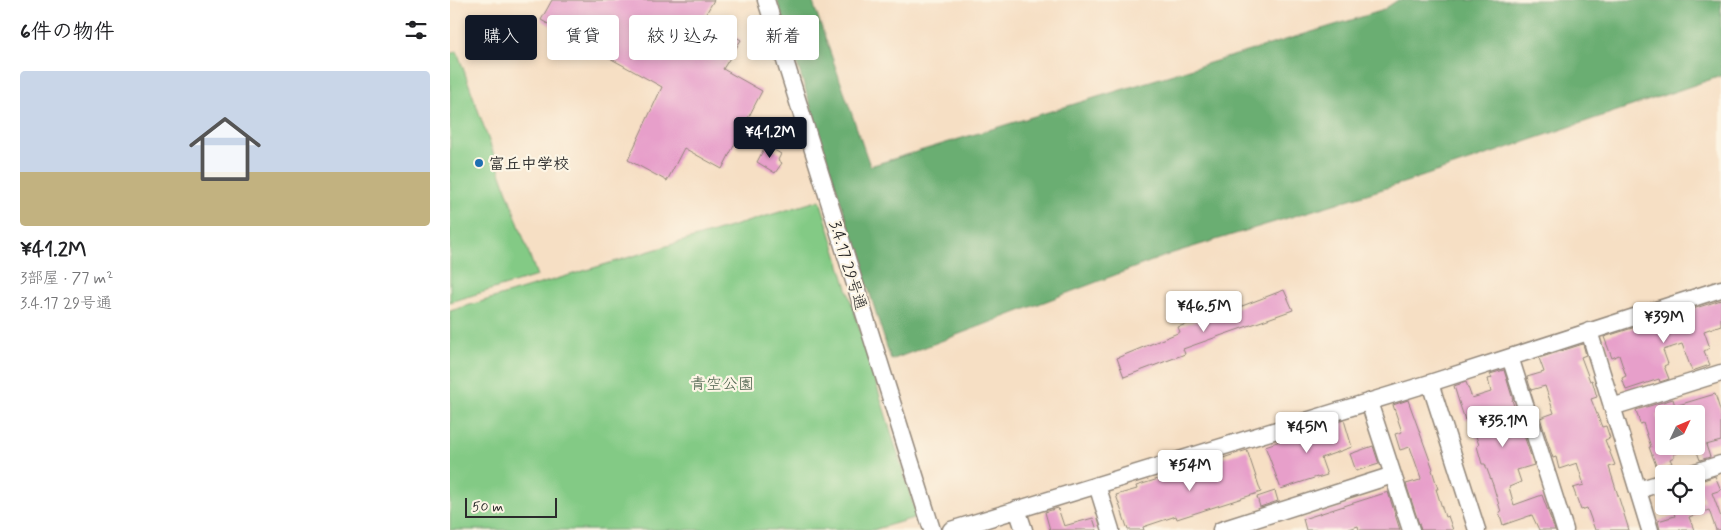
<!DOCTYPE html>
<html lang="ja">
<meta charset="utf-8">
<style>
body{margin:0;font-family:Mynerve,"Klee One",sans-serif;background:#f2f2f2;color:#202124;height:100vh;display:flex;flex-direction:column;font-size:19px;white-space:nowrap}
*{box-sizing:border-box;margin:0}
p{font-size:16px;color:#757577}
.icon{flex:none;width:28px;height:28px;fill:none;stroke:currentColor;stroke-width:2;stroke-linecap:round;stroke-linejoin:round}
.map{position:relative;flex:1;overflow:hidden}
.side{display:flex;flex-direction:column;background:#fff;width:450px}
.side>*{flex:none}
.top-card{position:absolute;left:15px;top:15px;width:475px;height:45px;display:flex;gap:10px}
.needle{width:32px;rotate:46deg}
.fabs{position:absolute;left:1205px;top:405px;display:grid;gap:10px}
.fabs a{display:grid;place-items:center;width:50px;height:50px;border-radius:5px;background:#fff;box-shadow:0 2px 8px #0003;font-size:25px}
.scale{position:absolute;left:15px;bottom:12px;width:92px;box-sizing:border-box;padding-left:5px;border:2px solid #2b2b2b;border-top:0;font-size:14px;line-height:18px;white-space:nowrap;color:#2b2b2b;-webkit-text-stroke:4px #fcf5e5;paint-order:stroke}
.price{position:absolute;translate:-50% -42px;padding:0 11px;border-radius:5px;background:#fff;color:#222;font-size:16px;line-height:32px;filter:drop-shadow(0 1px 2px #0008)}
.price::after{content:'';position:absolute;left:50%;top:30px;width:15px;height:11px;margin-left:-8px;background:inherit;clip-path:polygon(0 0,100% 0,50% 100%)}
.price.current{background:#111827;color:#fff}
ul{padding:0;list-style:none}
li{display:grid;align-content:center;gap:10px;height:265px;padding:0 20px}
li span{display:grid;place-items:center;height:155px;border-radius:5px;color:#555}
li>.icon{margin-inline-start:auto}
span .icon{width:90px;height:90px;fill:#fffc;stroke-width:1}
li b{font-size:21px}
h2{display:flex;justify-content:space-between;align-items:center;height:60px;padding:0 20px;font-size:21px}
.pill{padding:0 18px;border-radius:5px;background:#fff;box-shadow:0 2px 8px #0003;font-size:18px;line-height:45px}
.pill.current{background:#111827;color:#fff}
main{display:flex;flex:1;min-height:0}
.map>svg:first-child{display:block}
.green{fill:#83ca85;stroke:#577a58}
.forest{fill:#6aae72;stroke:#4a6c4e}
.building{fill:#e79fca}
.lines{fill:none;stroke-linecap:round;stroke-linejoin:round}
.minor-casing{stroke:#908578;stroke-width:19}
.minor{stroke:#fff;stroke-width:16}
.poi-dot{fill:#1f6fb2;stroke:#fcf5e5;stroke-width:2}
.labels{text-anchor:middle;stroke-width:4.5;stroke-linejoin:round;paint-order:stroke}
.poi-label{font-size:16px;font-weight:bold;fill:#2b2b2b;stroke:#fcf5e5;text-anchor:start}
.street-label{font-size:16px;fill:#2b2b2b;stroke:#fcf5e5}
.park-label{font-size:16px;fill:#455b46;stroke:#fcf5e5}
</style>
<main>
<section class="side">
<h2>6件の物件<svg class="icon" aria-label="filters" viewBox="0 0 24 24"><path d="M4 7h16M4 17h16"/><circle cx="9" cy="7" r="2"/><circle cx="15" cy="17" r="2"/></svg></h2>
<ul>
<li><span style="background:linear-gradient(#c9d6e8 65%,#c2b280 0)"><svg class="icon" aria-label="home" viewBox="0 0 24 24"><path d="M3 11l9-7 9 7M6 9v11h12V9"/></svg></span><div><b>¥41.2M</b><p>3部屋 · 77 m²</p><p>3.4.17 29号通</p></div></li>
</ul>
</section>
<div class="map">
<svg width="1271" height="530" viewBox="0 0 1271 530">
<rect width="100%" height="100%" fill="#fcf5e5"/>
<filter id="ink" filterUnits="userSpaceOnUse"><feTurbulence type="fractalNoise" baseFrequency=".02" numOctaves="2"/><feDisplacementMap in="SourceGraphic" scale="10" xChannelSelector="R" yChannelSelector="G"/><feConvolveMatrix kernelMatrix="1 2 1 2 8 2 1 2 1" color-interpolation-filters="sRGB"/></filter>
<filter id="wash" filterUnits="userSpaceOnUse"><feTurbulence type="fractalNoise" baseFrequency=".0096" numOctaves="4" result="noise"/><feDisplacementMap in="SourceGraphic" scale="20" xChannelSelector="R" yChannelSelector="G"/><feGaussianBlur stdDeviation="1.12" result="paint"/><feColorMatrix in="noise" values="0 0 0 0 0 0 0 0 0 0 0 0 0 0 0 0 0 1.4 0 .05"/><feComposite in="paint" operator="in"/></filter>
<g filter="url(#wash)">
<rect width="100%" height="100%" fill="#f6dfc4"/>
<path class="green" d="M7,51l80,225 -87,26v-248z
M370,200l97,317 -44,13h-423v-219z"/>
<path class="forest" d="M327,0h35l58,166 511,-155 17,-11h323v76l-315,106 -233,71 -282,107z"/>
<g id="blocks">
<path class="building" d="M102,0h162l-10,17 37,23 -18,29 39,22 -40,78 -38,-21 -17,33 -39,-21 34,-73 -121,-67z
M316,145l15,9 -3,6 4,3 -7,10 -18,-11z
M834,290l9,20 -110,39 2,5 -61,23 -7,-19 63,-26 -2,-5 29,-10 1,2z
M1271,300v25l-17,6 6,17 -6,3 6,14 -18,6 -10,-27 -19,6 5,14 -4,2 5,13 -9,3 -1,-3 -33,11 -4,-12 4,-2 -7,-21 -7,3 -8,-21z
M1133,344l3,11 -5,2 9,24 2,-1 5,17 -6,2 11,28 4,-1 4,12 -5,2 10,25 -6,2 20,63h-34l-8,-22 -6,2 -8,-22 11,-3 -7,-22 -18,6 -3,-12 -3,1 -13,-40 14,-5 -9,-27 -14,4 -4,-13 17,-5 -5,-14z
M1054,370l9,30h-1l22,65 -17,5 4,12 -12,5 5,18 28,-10 13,35h-16l-7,-15 -29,10 -4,-13h2l-8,-27 -8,-21h-3l-5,-18 2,-1 -9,-26 -5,1 -6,-18 -5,-16 12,-4 6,16 19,-6 -3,-13 4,-1 -2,-4z
M1265,394l6,19v28l-15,4 4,12 -10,3 -4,-11v-35h-40l8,25v7h29v1l-19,7v3l-4,2 2,4 -15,5 -8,-21h2l-8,-24 -3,1 -4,-14 37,-11 2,7z
M958,400l25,69 -1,1 6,19h-2l9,28 3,-1 5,14h-32l-15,-46 14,-4 1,-2 -11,-31 -10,3 -5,-16 7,-2 -9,-27z
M894,420l8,27 -31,11 6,17 -10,3v-1l-36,12 -16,-43z
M923,446l6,18 -23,7 -6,-17z
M797,450l14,42 -84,27 -1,-3 -33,11 1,3h-16l-12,-35 21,-6 -1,-3 51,-16v-2l14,-4 1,1z
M1265,476l6,14 -9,3 9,24v13h-5l-7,-20 -20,7 5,13h-34l-2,-9 17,-5 -3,-10h24v-3l8,-2 -6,-19z
M825,491l3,10 -18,6 -3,-10z
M938,492l12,38h-41l-1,-4 -12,4h-40l-3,-11z
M608,508l6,18 29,-8 4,12h-47l-5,-18z"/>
</g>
</g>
<g filter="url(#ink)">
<use href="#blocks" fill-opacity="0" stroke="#908578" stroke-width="1"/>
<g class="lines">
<g class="minor-casing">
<path id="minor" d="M316,0l166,530
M1139,331l61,199
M1060,357l55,173
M980,383l47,147
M919,402l42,128
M1162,407l109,-34
M1239,474l32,-10
M647,485l14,45
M1188,490l26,-8
M567,509l7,21
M501,530l479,-147 291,-94
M771,530l172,-55"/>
</g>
<use href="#minor" class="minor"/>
</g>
</g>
<circle class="poi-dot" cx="29" cy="163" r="5"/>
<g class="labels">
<g class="poi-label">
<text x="39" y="169">富丘中学校</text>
</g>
<g class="street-label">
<text transform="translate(399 265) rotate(73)" y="6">3.4.17 29号通</text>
</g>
<g class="park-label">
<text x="272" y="389">青空公園</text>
</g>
</g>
</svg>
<div class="fabs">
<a><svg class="needle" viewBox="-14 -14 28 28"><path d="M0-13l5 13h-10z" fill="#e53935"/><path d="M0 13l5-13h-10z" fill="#757577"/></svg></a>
<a><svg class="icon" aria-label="locate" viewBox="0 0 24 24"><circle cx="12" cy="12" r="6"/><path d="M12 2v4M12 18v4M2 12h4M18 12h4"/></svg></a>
</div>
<div class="scale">50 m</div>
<b class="price current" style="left:320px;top:159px">¥41.2M</b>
<b class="price" style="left:754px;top:333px">¥46.5M</b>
<b class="price" style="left:1214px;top:344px">¥39M</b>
<b class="price" style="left:1053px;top:448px">¥35.1M</b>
<b class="price" style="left:857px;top:454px">¥45M</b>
<b class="price" style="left:740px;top:492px">¥54M</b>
<div class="top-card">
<a class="pill current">購入</a>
<a class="pill">賃貸</a>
<a class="pill">絞り込み</a>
<a class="pill">新着</a>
</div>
</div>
</main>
